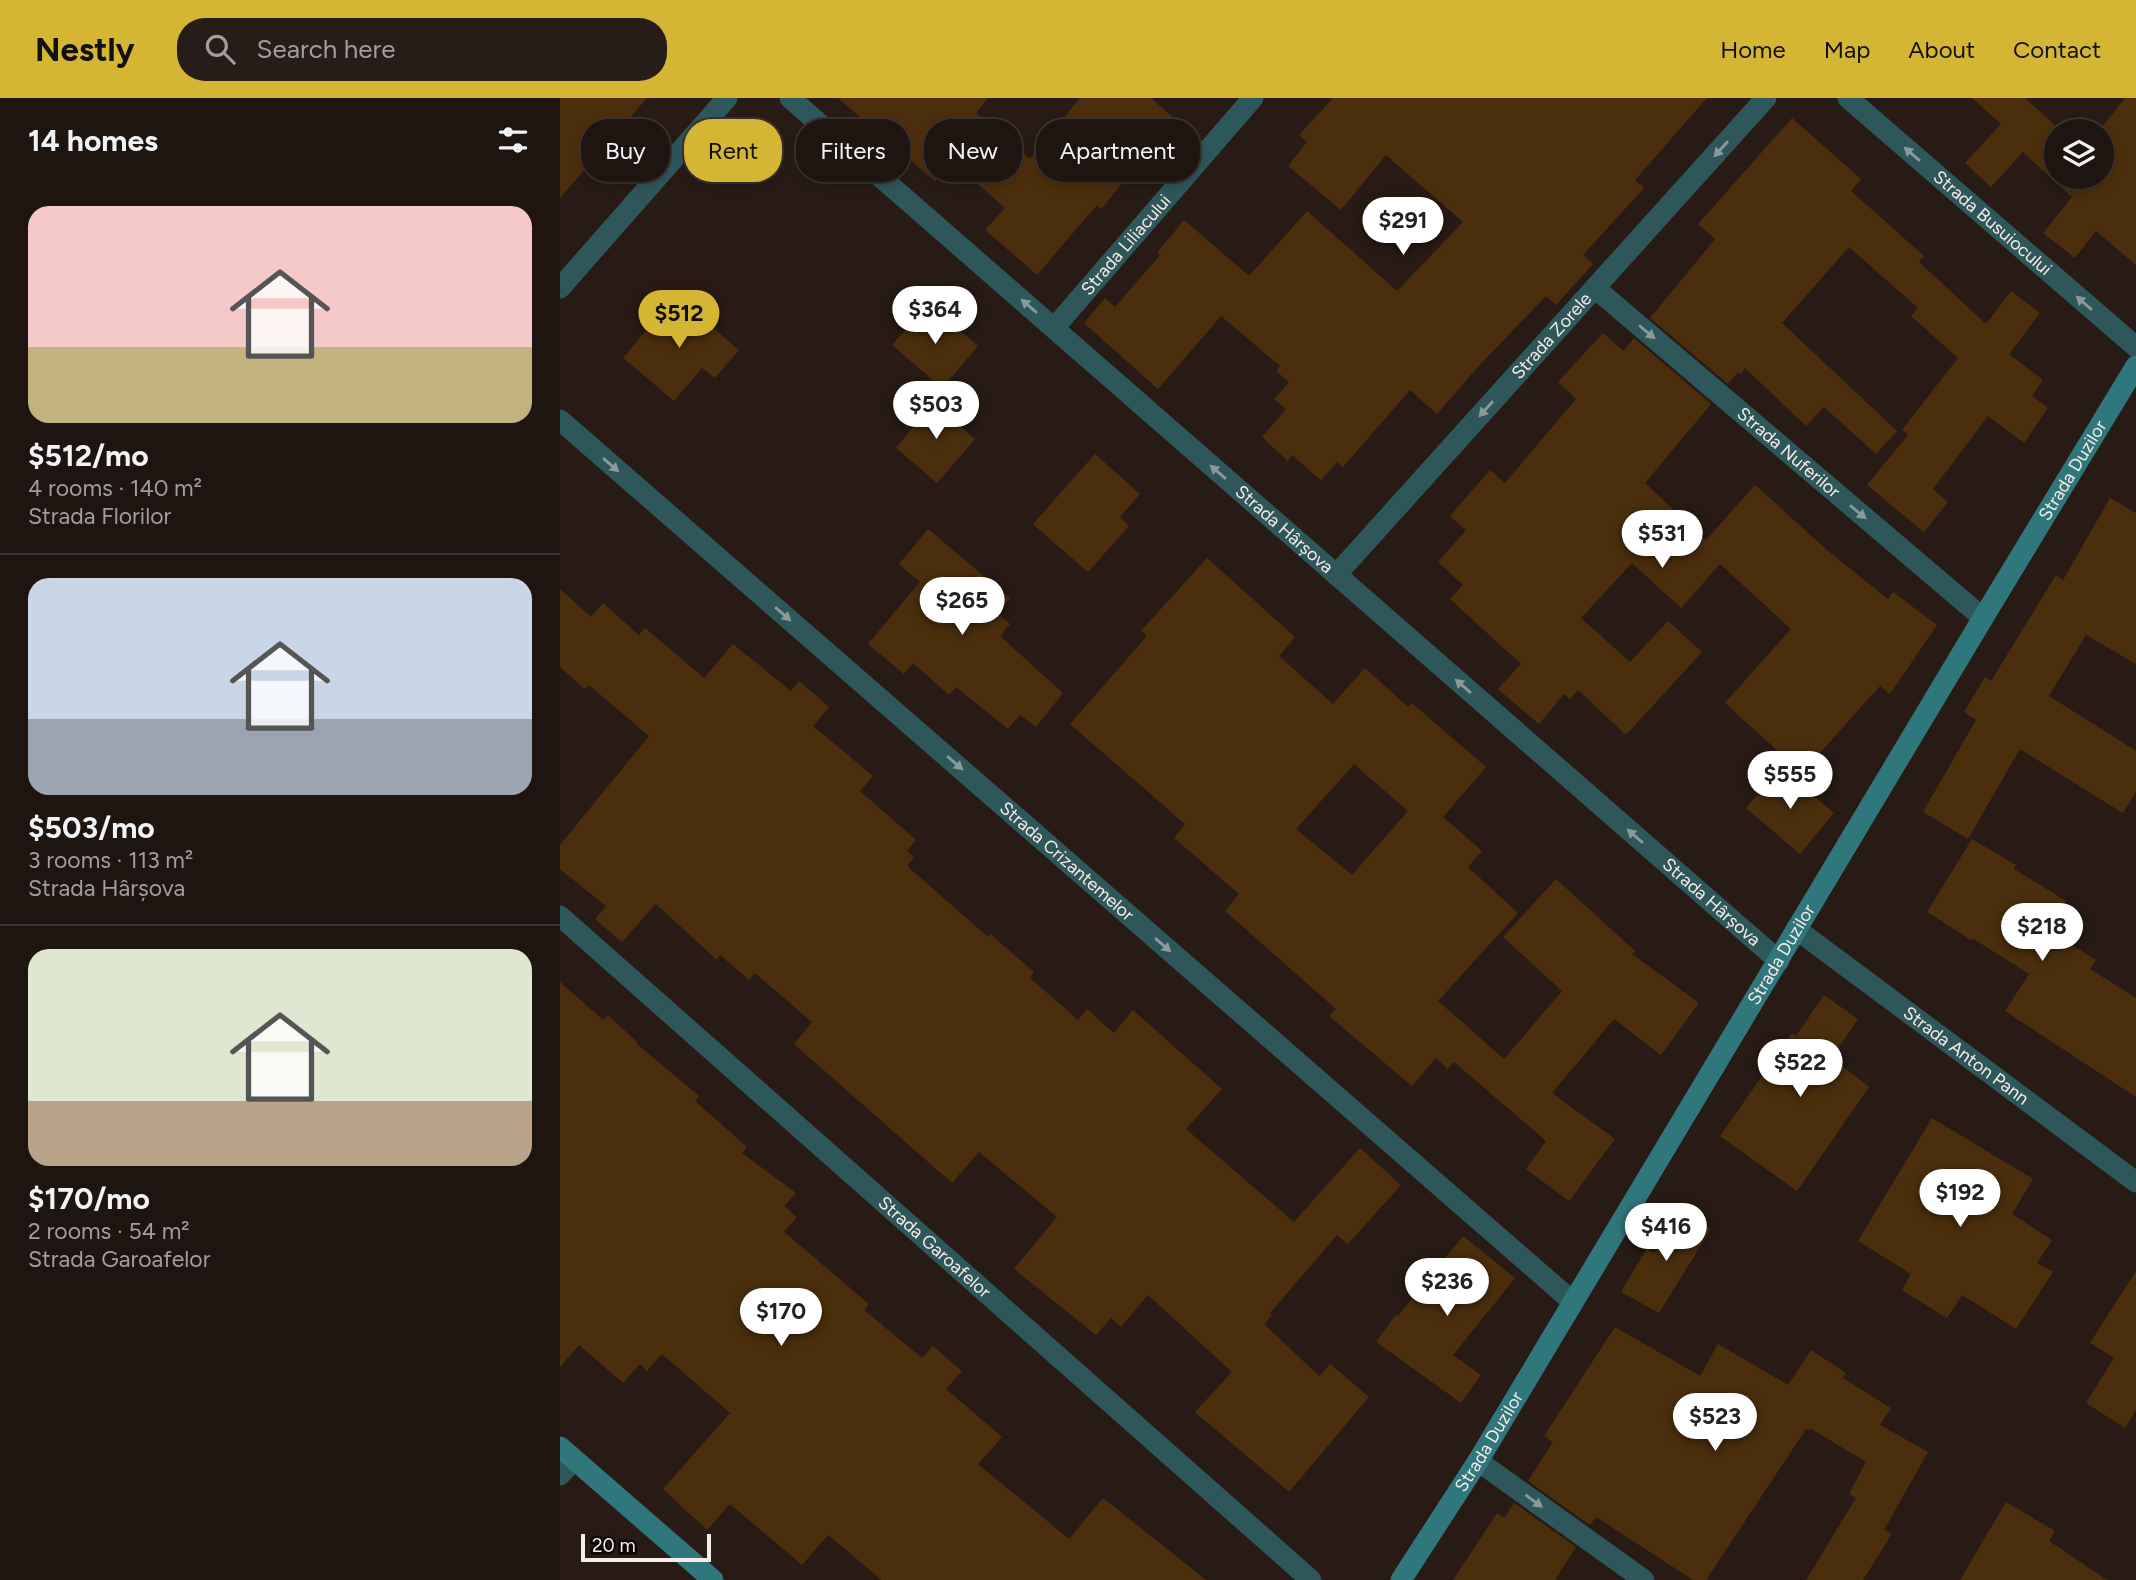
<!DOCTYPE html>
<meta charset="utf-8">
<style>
body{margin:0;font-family:Figtree,sans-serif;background:#261d19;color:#f1f3f6;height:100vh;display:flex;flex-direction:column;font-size:26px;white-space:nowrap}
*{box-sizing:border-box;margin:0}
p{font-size:23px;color:#a19e9f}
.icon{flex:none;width:38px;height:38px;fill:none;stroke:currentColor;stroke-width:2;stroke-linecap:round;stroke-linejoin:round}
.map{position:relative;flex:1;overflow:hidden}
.panel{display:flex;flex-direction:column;background:#1e1410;width:560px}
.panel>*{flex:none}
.guide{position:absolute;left:21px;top:21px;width:665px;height:63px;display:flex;gap:14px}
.buttons{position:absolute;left:1484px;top:21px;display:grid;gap:14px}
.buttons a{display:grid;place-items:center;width:70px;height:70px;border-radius:50%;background:#1e1410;box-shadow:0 4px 10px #0003,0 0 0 2px #3c3330;font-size:35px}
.scale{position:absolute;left:21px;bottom:18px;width:130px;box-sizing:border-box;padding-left:7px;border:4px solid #f5ebe7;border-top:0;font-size:19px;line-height:24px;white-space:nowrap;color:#f5ebe7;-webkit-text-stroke:5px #0c0705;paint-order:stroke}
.price{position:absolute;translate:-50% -60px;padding:0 16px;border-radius:24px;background:#fff;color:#222;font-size:23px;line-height:46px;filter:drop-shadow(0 2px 4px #0008)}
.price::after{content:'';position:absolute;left:50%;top:42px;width:21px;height:16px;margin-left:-10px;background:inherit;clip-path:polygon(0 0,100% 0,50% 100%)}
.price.current{background:#d5b534;color:#111}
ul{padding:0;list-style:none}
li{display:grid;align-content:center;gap:14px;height:371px;padding:0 28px}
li+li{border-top:2px solid #3c3330}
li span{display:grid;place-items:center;height:217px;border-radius:21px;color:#555}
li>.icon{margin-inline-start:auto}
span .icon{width:126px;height:126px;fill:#fffc;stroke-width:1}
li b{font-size:30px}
h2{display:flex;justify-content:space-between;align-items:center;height:84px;padding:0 28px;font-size:30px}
.chip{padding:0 24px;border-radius:28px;background:#1e1410;box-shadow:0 4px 10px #0003,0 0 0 2px #3c3330;font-size:24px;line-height:63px}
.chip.current{background:#d5b534;color:#111}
header{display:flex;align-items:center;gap:42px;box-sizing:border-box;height:98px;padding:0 35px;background:#d5b534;color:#111}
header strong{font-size:33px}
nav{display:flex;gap:38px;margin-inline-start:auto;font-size:24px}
.search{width:490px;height:63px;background:#261d19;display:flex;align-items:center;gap:18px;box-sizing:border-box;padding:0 24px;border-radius:28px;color:#a19e9f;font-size:26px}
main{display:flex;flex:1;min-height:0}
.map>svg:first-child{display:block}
.building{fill:#4b2f0d;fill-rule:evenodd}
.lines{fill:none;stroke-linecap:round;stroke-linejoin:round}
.street{stroke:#2e575b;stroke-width:21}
.secondary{stroke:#30777d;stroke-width:21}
.oneway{fill:#889a9a}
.labels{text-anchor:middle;stroke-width:7;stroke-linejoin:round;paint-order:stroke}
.street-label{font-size:18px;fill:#f5ebe7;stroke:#0c0705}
</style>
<header>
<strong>Nestly</strong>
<div class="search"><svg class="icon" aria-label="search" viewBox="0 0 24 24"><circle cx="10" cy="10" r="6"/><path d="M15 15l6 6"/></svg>Search here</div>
<nav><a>Home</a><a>Map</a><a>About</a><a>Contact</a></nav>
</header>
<main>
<section class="panel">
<h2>14 homes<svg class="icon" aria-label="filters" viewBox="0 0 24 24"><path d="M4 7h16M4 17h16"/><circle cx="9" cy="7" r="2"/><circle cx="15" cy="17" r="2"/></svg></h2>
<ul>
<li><span style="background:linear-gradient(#f6c9c9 65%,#c2b280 0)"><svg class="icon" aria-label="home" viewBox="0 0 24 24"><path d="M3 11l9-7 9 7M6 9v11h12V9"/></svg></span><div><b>$512/mo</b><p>4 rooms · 140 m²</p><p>Strada Florilor</p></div></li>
<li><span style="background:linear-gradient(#c9d6e8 65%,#9aa5b1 0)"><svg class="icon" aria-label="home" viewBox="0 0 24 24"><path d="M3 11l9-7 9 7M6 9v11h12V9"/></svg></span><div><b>$503/mo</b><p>3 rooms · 113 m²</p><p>Strada Hârșova</p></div></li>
<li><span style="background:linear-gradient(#dfe7d0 70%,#b9a48a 0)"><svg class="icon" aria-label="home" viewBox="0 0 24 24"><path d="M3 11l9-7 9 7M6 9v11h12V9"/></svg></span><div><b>$170/mo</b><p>2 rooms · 54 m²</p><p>Strada Garoafelor</p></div></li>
</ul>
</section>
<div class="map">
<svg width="1576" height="1482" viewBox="0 0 1576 1482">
<rect width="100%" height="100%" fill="#281b15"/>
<path class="building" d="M0,0h87l-87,100z
M278,0h150l-12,15 54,46 50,-61h71l27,24 -43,49 -1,-2 -33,40 -4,-4 -60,70 -52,-45 20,-22 -53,-47 -17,20z
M773,0h374l-72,82 9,8 -61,67 10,9 -37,41 -10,-9 -70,73 -39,45 -27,-24 -67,77 -6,-5 -16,18 -29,-25 -4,6 -26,-24 24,-28 -12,-10 15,-17 -13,-11 4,-5 -59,-50 -63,73 -74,-66 21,-25 10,9 45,-52 -3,-2 27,-33 65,56 58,-65 90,80 66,-69 -77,-67 -45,55 -53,-44 19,-24 -8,-7z
M1412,0h53l36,33h-5v46h46v-46h-3l26,-33h11v167l-40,-34 -21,27 -32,-25 29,-36 -49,-45 -32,35 -26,-24 36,-39z
M1232,20l69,61 -10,12 73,65 -5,6 67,62 25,-33 29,22 -31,41 34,26 -11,16 16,12 -24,35 -36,-27 -55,73 15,13 -24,30 -57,-47 41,-50 -6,-5 56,-72 -47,-42 7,-8 -69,-61 -67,76 115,108 -21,23 -52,-47 -18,19 -61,-58 -4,6 -3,-2 -10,12 -78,-66 65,-79 -17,-15z
M115,198l64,54 -24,28 -13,-10 -28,33 -51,-43z
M368,205l50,43 -36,42 -50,-43z
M1043,235l20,18 11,-13 77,66 -66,79 61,57 49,-55 72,65 61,49 5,-7 44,33 -47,69 -10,-8 -78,87 -77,-70 66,-74 -71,-65 -39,44 -49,-45 -51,55 49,44 38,-41 34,31 -76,83 -48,-45 -8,9 -6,-5 -25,30 -41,-35 23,-25 -71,-65 13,-14 -25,-23 28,-32 -16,-14 40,-46 15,13 71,-84 -18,-17z
M377,300l28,23 -4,6 14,12 -38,44 -41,-35z
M535,356l45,40 -20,23 9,9 -41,46 -55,-48z
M1550,400l26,15v151l-50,-29 -37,61 87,55v41l-13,21 -103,-64 -52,90 -45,-27 53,-92 -12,-8 21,-35 6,4 65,-106 7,5z
M368,431l82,69 -13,15 13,11 -10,12 63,57 -27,34 -16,-12 -12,14 -52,-42 -7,8 -36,-32 -9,11 -36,-30 52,-62 -21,-18z
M647,460l88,79 -16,19 54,48 32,-36 43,39 4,-4 74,64 -43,50 39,34 -14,16 50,46 -80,88 66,58 58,-68 -59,-54 53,-58 79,72 -3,3 67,49 -38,52 -47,-36 -62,74 63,46 -46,62 -43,-32 20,-28 -92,-79 -6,7 -12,-11 -24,28 -83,-70 7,-7 -111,-98 14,-17 -65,-56 11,-14 -115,-100 77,-88 -6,-5zM794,666l54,47 -56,64 -56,-46z
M0,491l31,28 12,-14 36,32 6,-7 59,50 29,-34 58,47 8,-10 30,26 -16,19 60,50 -13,15 56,49 -9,11 7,6 -7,9 81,71 2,-3 44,38 -4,6 48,42 9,-11 27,24 19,-23 89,79 -36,40 108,93 66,-74 41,37 -53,59 -11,-9 -67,78 2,2 -8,9 55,52 11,-12 39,33 -80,95 -94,-80 37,-40 -84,-77 -27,32 -10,-9 -15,17 -82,-66 43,-52 -78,-65 -27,31 -158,-139 18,-22 -57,-49 -6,7 -29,-25 -3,5 -61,-56 -34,38 -27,-23 11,-13 -46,-37v-24l89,-109 -60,-51 -4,4 -25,-22z
M1220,670l54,45 -34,41 -54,-46z
M1412,741l44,26 -2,4 52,32 -18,29 48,30 -6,9 46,29v99l-131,-86 24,-37 -57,-36 -1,2 -44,-28z
M0,884l43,38 5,-5 30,28 -1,1 62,52 -4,5 52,46 -5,6 54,40 -12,13 13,11 -13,15 85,72 -5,6 58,48 11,-12 29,25 -16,18 56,48 -24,27 91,75 34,-41 103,82h-324l-54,-45 -26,30 -72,-61 -23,26 -44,-41 67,-76 -68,-59 -15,17 -7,-7 -17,19 -44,-38 -19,22z
M1264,897l34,24 -26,39 37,29 -72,104 -77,-55 72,-103 4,3z
M1372,1020l101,61 -21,35 40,26 -15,23 16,9 -37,57 -54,-34 -15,23 -45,-28 9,-16 -53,-33z
M1121,1112l30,19 -52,84 -38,-21 26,-44 7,5z
M903,1138l52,42 -62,77 28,20 -20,28 -85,-61 20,-27 2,1z
M1576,1173v139l-11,18 -39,-25 28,-45 -24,-15z
M1055,1229l85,49 18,-32 70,41 23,-35 35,23 -3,5 48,30 -11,17 48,27 -44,78 8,4 -29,46h-57l50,-82 -7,-4 17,-32 -56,-34 -1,3 -3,-2 -100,151h-13l-97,-63 -6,8 -62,-44 25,-39 -9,-6z
M1446,1404l49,29 -6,10 58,39h-147z
M954,1405l62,44 -21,33h-102l44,-67 7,5z"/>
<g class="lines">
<g class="street">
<path id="s1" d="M230,0l989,863"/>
<path id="s2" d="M1288,0l288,249"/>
<path d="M0,190l167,-190"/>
<path id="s3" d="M1035,190l388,330"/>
<path id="s4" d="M494,230l199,-230"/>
<path id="s5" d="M0,322l1013,882"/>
<path id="s6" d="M776,477l430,-477"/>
<path id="s7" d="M0,818l751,664"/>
<path id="s8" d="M1236,831l340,253"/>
<path d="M918,1363l166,119"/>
<path d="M0,1377l14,-15"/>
</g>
<g class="secondary">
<path d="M0,1349l153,133"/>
<path id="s9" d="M841,1482l77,-119 505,-843 153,-252"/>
</g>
</g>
<defs><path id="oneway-solid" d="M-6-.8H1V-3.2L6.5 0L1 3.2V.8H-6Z" transform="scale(1.75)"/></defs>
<g class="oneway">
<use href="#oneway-solid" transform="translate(1161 51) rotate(132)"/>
<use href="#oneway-solid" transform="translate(1352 56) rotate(-139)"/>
<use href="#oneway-solid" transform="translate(1524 205) rotate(-139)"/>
<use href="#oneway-solid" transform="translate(469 208) rotate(-139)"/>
<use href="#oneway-solid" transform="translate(1087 234) rotate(40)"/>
<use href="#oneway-solid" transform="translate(926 311) rotate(132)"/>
<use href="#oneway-solid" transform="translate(51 367) rotate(41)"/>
<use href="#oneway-solid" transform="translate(658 374) rotate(-139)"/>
<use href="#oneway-solid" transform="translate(1298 414) rotate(40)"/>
<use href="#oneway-solid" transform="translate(223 516) rotate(41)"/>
<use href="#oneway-solid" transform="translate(903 588) rotate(-139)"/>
<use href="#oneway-solid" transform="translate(395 665) rotate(41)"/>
<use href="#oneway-solid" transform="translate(1075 738) rotate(-139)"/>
<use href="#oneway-solid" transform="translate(603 847) rotate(41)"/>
<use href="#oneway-solid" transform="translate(974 1403) rotate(36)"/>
</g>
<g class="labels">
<g class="street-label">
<text dy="6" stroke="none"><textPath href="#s2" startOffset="191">Strada Busuiocului</textPath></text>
<text dy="6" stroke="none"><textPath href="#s4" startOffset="110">Strada Liliacului</textPath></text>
<text dy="6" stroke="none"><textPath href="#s6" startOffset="322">Strada Zorele</textPath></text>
<text dy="6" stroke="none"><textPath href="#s3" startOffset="254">Strada Nuferilor</textPath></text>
<text dy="6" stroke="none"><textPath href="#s9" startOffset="1297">Strada Duzilor</textPath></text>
<text dy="6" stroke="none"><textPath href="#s1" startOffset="656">Strada Hârșova</textPath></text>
<text dy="6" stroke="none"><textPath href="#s5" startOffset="672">Strada Crizantemelor</textPath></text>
<text dy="6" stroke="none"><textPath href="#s1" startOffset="1223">Strada Hârșova</textPath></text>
<text dy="6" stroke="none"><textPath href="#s9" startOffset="732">Strada Duzilor</textPath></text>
<text dy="6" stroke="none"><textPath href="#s8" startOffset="212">Strada Anton Pann</textPath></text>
<text dy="6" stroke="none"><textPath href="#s7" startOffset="500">Strada Garoafelor</textPath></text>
<text dy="6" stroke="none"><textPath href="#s9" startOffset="164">Strada Duzilor</textPath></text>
</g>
</g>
</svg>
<div class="buttons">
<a><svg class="icon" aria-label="layers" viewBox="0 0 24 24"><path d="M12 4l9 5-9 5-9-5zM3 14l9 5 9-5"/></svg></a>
</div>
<div class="scale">20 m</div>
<b class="price" style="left:843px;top:159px">$291</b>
<b class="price" style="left:375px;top:248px">$364</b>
<b class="price current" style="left:119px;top:252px">$512</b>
<b class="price" style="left:376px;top:343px">$503</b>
<b class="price" style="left:1102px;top:472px">$531</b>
<b class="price" style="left:402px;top:539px">$265</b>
<b class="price" style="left:1230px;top:713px">$555</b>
<b class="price" style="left:1482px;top:865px">$218</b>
<b class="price" style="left:1240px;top:1001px">$522</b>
<b class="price" style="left:1400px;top:1131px">$192</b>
<b class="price" style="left:1106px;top:1165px">$416</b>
<b class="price" style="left:887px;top:1220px">$236</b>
<b class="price" style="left:221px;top:1250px">$170</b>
<b class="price" style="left:1155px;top:1355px">$523</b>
<div class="guide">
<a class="chip">Buy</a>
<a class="chip current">Rent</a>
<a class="chip">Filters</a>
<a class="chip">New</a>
<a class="chip">Apartment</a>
</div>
</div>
</main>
